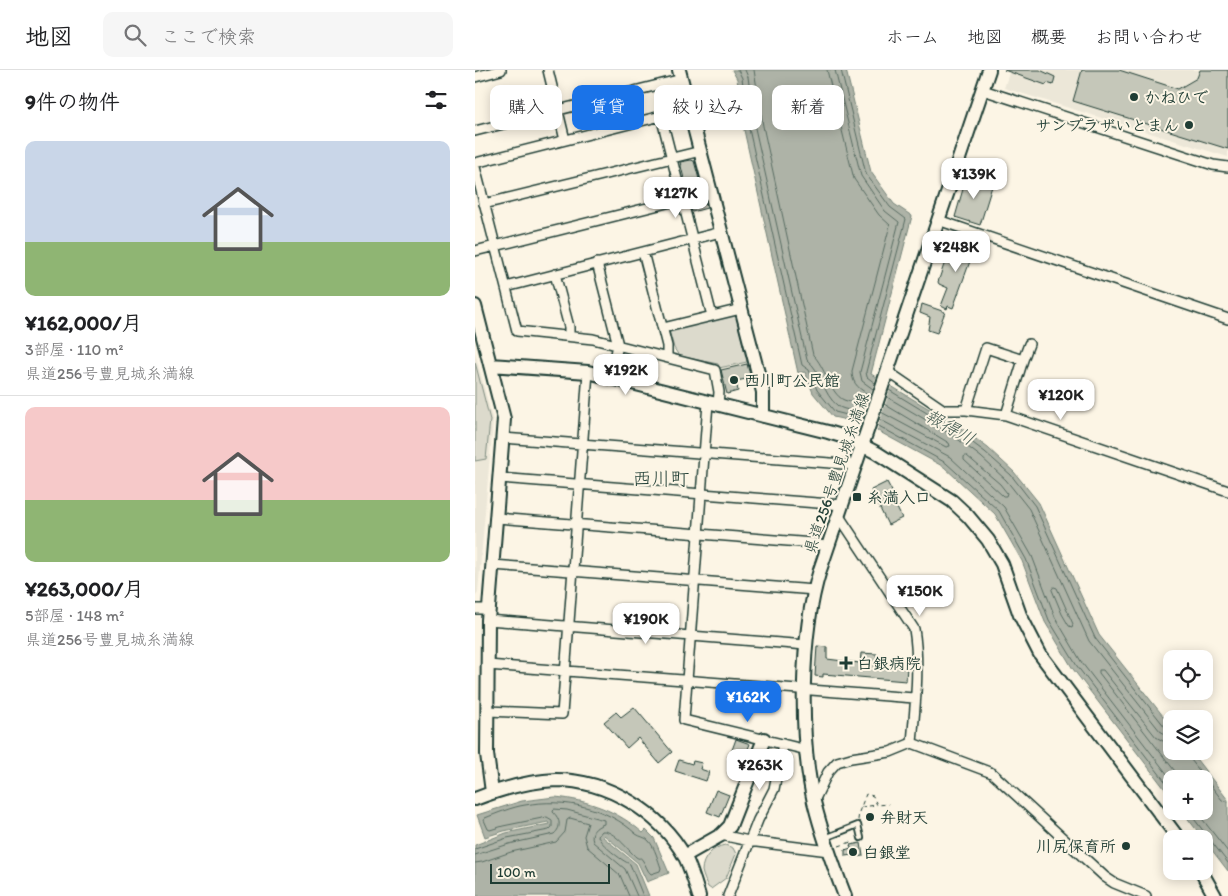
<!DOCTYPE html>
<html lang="ja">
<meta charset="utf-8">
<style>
body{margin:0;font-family:Itim,"Klee One",sans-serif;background:#f6f6f6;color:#202124;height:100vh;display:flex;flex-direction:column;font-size:19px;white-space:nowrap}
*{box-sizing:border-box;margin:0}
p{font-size:16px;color:#757577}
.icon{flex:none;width:28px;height:28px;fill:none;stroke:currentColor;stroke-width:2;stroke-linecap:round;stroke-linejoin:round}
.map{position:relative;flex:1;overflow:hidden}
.drawer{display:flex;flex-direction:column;background:#fff;width:475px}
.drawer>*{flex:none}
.top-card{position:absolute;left:15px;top:15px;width:475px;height:45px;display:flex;gap:10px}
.tools{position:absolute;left:688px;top:580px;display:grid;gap:10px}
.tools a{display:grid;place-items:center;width:50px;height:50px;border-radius:10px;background:#fff;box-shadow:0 2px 12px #0003;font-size:25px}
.scale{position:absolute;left:15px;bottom:12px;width:120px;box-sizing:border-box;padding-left:5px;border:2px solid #1f3d34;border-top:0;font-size:14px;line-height:18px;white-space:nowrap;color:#1f3d34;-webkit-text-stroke:4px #fcf5e5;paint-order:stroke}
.price{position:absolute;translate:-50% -42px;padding:0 11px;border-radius:10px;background:#fff;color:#222;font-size:16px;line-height:32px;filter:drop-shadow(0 1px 2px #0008)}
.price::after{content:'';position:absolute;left:50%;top:30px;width:15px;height:11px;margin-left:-8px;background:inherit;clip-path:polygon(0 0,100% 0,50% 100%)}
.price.active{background:#1a73e8;color:#fff}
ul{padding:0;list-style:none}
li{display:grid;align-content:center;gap:10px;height:265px;padding:0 25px}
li+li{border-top:1px solid #e0e0e0}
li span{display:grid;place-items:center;height:155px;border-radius:10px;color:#555}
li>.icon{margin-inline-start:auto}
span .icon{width:90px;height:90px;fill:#fffc;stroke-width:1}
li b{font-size:21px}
h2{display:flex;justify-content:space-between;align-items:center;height:60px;padding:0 25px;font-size:21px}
.pill{padding:0 18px;border-radius:10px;background:#fff;box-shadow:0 2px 12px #0003;font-size:18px;line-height:45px}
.pill.active{background:#1a73e8;color:#fff}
header{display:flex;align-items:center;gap:30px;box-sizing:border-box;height:70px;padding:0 25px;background:#fff;border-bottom:1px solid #e0e0e0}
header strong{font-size:24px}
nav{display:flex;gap:28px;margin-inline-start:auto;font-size:18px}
.search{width:350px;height:45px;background:#f6f6f6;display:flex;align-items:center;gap:12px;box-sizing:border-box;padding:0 18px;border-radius:10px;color:#757577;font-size:19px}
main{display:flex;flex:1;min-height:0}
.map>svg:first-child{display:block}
.built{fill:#ece7d8}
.green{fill:#dcdacc;stroke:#7e8c80}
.water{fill:#aeb3a7;stroke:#758479}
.pier{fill:#fcf5e5}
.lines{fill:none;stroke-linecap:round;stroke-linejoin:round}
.shore{stroke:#586c62;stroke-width:1}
.building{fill:#c5c7b9;stroke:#1f3d34}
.lane-casing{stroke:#1f3d34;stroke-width:8}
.street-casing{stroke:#1f3d34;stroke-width:12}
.secondary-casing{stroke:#1f3d34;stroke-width:16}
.path{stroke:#1f3d34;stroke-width:1;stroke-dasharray:4 4;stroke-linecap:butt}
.lane{stroke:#fcf5e5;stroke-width:4.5}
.street{stroke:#fcf5e5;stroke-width:9}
.secondary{stroke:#fcf5e5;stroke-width:12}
.poi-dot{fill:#1f3d34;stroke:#fcf5e5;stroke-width:2}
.labels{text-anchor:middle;stroke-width:4;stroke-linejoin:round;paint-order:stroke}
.poi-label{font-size:16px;font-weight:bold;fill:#1f3d34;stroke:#fcf5e5;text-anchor:start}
.street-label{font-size:16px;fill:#1f3d34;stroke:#fcf5e5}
.water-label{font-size:18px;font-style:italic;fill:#435a51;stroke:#fcf5e5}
.quarter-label{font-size:19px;fill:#1f3d34;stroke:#fcf5e5}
</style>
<header>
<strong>地図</strong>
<div class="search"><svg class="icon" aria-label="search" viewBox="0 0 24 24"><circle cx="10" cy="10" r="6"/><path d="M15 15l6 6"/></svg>ここで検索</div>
<nav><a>ホーム</a><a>地図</a><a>概要</a><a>お問い合わせ</a></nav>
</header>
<main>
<section class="drawer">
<h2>9件の物件<svg class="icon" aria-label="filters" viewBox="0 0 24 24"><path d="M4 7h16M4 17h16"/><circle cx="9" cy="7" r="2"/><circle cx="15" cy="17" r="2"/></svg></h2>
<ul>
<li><span style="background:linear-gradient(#c9d6e8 65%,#8fb573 0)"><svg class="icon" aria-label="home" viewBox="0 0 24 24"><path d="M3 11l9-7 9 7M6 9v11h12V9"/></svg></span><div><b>¥162,000/月</b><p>3部屋 · 110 m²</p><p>県道256号豊見城糸満線</p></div></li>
<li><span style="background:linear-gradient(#f6c9c9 60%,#8fb573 0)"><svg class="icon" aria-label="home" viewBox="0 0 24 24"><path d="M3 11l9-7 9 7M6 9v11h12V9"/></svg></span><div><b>¥263,000/月</b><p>5部屋 · 148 m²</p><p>県道256号豊見城糸満線</p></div></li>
</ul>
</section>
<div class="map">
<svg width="753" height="826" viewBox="0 0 753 826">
<rect width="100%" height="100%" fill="#fcf5e5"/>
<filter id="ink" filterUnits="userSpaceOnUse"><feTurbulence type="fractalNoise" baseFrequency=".02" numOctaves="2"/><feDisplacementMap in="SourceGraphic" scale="10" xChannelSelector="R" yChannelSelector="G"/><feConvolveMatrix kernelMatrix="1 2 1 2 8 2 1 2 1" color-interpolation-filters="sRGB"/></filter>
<g filter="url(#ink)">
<path class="built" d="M535,0h218v87l-224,-69z
M0,282l18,69 -15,171 -3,4z"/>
<path class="green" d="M261,244l11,48 -28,6 -1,-4 -39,-8 -5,-8 -5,-18z
M0,292l15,58 -4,39 -11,2z
M250,775l8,3 3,6 -10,24 -15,11 -3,-2c-2,-4 -5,-11 -6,-16 0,-13 11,-24 23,-26z"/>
<path class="water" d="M257,0h114l25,102 23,32 18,12 -41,158 90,54 27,20 26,24 25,31 60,132 72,91v25h19l38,49v71l-46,-60h22v-32h-33v18l-98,-128 -28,-47 -23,-61 -27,-47 -51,-47 -66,-36 -22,-9 -23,-5 -20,-24 -8,-21 -7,1 -54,-243 -7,-51z
M80,727c33,3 63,14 88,36l3,-3 8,8 15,35 -22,9 -9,-19 -34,-28 -1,2 33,27 13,32h-174v-51l31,-12 43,-9 -1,-2 -44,9 -19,6 -8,-22 45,-14z"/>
<path class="pier" d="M402,305l15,9 -16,49 -17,-7z"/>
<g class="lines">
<path class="shore" d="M263,0l4,8 7,51 53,236 7,5 8,20 18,22 28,7
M270,0l3,7 7,51 52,232c15,11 15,34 31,46 7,5 19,4 27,8
M279,0l9,56 50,229c12,11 17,39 31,45 7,3 16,3 23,6
M352,0l27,109 25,36 11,10 -38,146c0,14 8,18 19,25
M360,0l26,106 24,35 14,11 -39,150 2,9 11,8
M366,0l25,104 24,33 16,12 -40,153 1,5 8,6
M414,320l69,42 27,20 26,23 24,31 60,132 70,89 6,2
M412,327l68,40 26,20 25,23 23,29 60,132 71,90 5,3 6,1
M406,342l65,35 4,-1 -1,-3 -65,-39
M404,349l71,38 54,50 28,49 23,61 27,46 89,116
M402,355l69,38 53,48 27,48 23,61 28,46 94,123
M492,386l33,28 7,9 -1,3h-3l-39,-36v-3z
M579,517l3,1 16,36 -1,3 -3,-1 -7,-12 -10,-24z
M696,673l-8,-2 -7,-4 -53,-67h-4v3l82,106
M712,681l1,5 34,44 6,2
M713,741l40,52
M721,741l32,41
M0,779l32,-11 42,-8 3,-3v-7l-5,-3 -44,9 -13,4 -2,-1 -4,-9 1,-2c13,-5 27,-11 40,-13 39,-7 82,2 111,29 4,3 10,3 13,7 6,7 9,19 12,27l-1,3 -9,3c-4,-3 -5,-9 -8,-13 -5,-7 -1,0 -7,-4 -8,-7 -22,-27 -34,-26l-4,5c2,8 24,25 32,28l13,32
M0,785l34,-11 45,-10c8,-7 6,-15 -1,-22l1,-3 13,1 37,10v4c-9,3 -14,8 -11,18l32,27 12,27
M0,793l7,-1 29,-10 45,-10 9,-10 2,-12 3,-2 18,5 -4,13 3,11 33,28 9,21"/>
</g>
<path class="building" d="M529,0h36l15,7 -2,8 -6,-2 -1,2z
M607,0h37l59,19 19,-11 3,-8h28v79l-155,-48z
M216,90l3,1 13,47 -15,4 -12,-50z
M492,105l26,8 -13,42 -25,-8z
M490,168l12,4 -24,66 -5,-2 -1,3 -6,-3 7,-18 -9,-4 -1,-2 9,-26 10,4z
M447,234l23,8 -8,21 -9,-3 2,-13 -10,-4z
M272,294l4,14 -15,3 2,10 -11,3 -6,-24z
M412,412l9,17 -3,1 9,18 -14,7 -17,-35z
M342,576l10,1v12l33,4 1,-10 16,1 -1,10 31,2 -1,15 -83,-7v3l-8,-1z
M159,637l38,45 -13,11 -21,-25 -11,10 -23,-26 12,-10 5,5z
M261,669l14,5 -9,22 -13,-5z
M204,690l13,4 1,-3 9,2 -2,6 9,3 -3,9 -31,-10z
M241,720l13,5 -9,22 -13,-5z
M386,773l2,13 -10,1v-2l-8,1v-6l6,-2 -1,-3z"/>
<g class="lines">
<g class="lane-casing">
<path id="lane" d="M350,768l33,-13 3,13"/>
</g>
<g class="street-casing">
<path id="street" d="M73,0l17,70
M0,7l26,-7
M508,20l230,75 15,2
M0,61l207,-52
M0,93l186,-47 51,200
M0,97l42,164 76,8 122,31 4,22 -1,13
M9,134l217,-53
M463,150l290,99
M0,181l208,-52
M168,182l24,94v11
M122,193l21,82 -7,32
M80,204l14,53v9
M31,217l215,-55
M188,258l78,-19
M548,290l6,-16
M412,301l57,39h22l40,5 222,76
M233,333l-24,317 123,30
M491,340l20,-62 37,12 -17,55
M28,368l353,27
M25,408l343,27
M364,446l75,113c6,37 1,77 -2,114
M22,448l316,25 15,4
M18,495l322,25
M0,539h14
M13,550l318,25
M13,595l426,33
M13,641l74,3 26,-342
M437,673l80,30 113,104 9,6 32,13
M339,731l14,-29 9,-10 14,-4 39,-6 22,-9
M246,765l28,6 80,10
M253,826l30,-76 16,-31 9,-45"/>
</g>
<g class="secondary-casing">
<path id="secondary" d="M204,0l84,322v24
M0,236l29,113 -16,201 -1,134 5,38
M15,295l98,7 240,60 20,6 29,15 75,48 16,15 20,24 14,24 18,51 20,39 139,185
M0,729c26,-10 53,-18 81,-19 51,0 104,32 129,77 6,12 10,26 14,39
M209,786l37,-21 9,-9 34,-87
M726,801l14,25
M370,826c-12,-31 -23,-62 -31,-94 -15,-66 -14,-167 6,-232l169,-500"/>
</g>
<path class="path" d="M386,737l16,-2
M383,750l1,-8 7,-18 7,2 4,9 12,-1
M364,776l15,-5"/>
<use href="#lane" class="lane"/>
<use href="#street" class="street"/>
<use href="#secondary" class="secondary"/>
</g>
</g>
<g class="poi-dot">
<circle cx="659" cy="27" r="5"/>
<circle cx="714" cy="55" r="5"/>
<circle cx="259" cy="310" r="5"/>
<rect x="377" y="422" width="10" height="10" rx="2.5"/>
<path d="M368.5 585.5h5v5h5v5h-5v5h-5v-5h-5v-5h5z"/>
<circle cx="395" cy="747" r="5"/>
<circle cx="651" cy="776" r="5"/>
<circle cx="378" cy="782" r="5"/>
</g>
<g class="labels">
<g class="poi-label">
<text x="669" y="33">かねひで</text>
<text x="704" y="61" text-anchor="end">サンプラザいとまん</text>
<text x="269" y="316">西川町公民館</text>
<text x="392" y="433">糸満入口</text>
<text x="382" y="599">白銀病院</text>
<text x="405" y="753">弁財天</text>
<text x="641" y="782" text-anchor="end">川尻保育所</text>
<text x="388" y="788">白銀堂</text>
</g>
<g class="street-label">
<text transform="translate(361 403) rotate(-71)" y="6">県道256号豊見城糸満線</text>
</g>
<g class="water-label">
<text transform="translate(475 357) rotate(30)" y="6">報得川</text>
</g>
<g class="quarter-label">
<text x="186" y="415">西川町</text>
</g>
</g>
</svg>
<div class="tools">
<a><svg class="icon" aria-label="locate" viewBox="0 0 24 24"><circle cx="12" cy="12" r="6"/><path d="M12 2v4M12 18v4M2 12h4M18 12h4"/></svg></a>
<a><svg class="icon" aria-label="layers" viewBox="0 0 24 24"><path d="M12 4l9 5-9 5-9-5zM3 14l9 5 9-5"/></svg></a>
<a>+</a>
<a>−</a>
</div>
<div class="scale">100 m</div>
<b class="price" style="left:499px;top:130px">¥139K</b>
<b class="price" style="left:201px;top:149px">¥127K</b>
<b class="price" style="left:481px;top:203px">¥248K</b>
<b class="price" style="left:151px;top:326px">¥192K</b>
<b class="price" style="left:586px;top:351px">¥120K</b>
<b class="price" style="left:445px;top:547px">¥150K</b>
<b class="price" style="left:171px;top:575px">¥190K</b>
<b class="price active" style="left:273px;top:653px">¥162K</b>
<b class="price" style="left:285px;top:721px">¥263K</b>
<div class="top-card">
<a class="pill">購入</a>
<a class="pill active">賃貸</a>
<a class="pill">絞り込み</a>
<a class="pill">新着</a>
</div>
</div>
</main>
